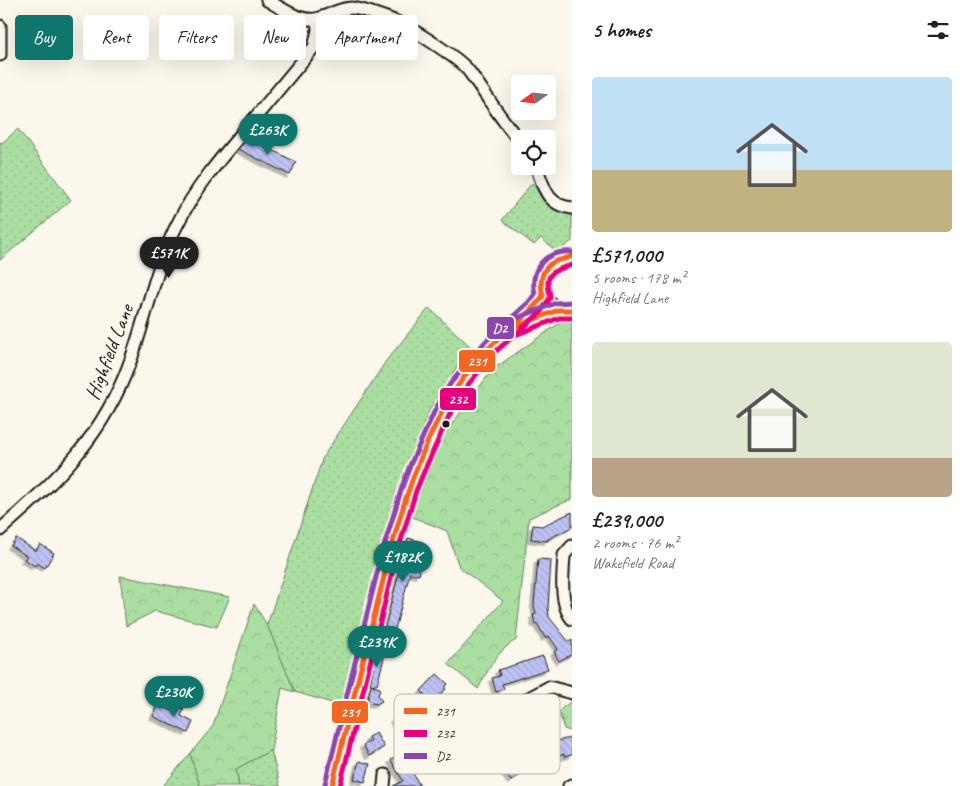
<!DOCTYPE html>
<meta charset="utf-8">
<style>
body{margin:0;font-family:Caveat,sans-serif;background:#f6f6f6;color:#202124;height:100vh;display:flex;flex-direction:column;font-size:19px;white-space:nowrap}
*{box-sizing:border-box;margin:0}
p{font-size:16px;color:#757577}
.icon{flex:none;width:28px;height:28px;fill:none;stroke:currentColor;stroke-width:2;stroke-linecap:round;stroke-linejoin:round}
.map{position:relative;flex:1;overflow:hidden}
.panel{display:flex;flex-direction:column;background:#fff;width:400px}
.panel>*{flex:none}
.guide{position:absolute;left:15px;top:15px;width:475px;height:45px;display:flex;gap:10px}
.needle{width:32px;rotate:255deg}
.buttons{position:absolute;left:511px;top:75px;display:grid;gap:10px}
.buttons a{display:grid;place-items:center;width:45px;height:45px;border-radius:5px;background:#fff;box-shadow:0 5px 20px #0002;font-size:25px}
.price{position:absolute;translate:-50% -42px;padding:0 11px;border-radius:18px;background:#0f766e;color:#fff;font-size:16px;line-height:32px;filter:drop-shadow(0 1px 2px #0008)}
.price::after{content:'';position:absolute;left:50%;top:30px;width:15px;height:11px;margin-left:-8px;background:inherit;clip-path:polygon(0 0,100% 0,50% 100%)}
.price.selected{background:#222;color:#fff}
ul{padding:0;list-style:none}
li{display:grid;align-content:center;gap:10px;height:265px;padding:0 20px}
li span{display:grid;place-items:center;height:155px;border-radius:5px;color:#555}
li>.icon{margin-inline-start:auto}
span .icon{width:90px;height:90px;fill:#fffc;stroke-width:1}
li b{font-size:21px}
h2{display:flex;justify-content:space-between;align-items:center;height:60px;padding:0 20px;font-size:21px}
.tag{padding:0 18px;border-radius:5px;background:#fff;box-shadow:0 5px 20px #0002;font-size:18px;line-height:45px}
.tag.selected{background:#0f766e;color:#fff}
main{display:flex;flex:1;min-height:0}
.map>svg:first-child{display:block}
.grass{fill:url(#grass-dots);stroke:#647e5e}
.forest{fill:url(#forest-crowns);stroke:#647e5e}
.park{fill:url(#park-tufts);stroke:#647e5e}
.building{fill:url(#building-back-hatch);stroke:#1c1c1c;filter:url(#shadow)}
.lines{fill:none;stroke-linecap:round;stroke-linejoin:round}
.minor-casing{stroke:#1c1c1c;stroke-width:15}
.highway-casing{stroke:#1c1c1c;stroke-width:20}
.minor{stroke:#fbf7ec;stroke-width:11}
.highway{stroke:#fbf7ec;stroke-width:16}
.bus-1-casing{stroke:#fbf7ec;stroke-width:9}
.bus-2-casing{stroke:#fbf7ec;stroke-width:9}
.bus-3-casing{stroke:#fbf7ec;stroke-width:9}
.bus-1{stroke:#f26522;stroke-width:5}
.bus-2{stroke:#e5007d;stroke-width:5}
.bus-3{stroke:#8e44ad;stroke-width:5}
.bus-dot{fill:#1c1c1c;stroke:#fbf7ec;stroke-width:2}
.labels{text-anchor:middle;stroke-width:5;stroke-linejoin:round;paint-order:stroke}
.street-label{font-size:21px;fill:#1c1c1c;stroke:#fbf7ec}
.key{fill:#fbf7ec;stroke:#b8b5ae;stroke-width:1}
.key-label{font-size:14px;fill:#1c1c1c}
.line-badge{stroke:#fbf7ec;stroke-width:2}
.badge-label{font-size:14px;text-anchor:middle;font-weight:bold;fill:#fff}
</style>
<main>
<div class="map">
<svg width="572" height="786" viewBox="0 0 572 786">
<defs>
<pattern id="grass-dots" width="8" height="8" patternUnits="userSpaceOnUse" patternTransform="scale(1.25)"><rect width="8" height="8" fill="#abdfa1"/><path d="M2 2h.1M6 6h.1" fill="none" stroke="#93bf8a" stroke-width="1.8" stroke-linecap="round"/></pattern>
<pattern id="forest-crowns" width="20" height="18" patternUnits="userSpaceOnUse" patternTransform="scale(1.25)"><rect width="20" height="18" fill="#abdfa1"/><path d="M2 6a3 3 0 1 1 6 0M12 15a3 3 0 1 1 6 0" fill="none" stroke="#93bf8a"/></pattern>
<pattern id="park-tufts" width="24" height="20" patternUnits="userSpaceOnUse" patternTransform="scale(1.25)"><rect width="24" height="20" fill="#abdfa1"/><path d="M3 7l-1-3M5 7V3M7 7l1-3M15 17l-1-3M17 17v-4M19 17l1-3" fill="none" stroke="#93bf8a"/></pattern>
<pattern id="building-back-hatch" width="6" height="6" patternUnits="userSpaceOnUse" patternTransform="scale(1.25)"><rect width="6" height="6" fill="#bec3f5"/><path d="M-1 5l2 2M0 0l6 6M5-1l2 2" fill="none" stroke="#a3a7d1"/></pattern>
<filter id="shadow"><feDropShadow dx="-3.5" dy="3.5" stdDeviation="0" flood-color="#0004"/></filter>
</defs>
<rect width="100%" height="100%" fill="#fbf7ec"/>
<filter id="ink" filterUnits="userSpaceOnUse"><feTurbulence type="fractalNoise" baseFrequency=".02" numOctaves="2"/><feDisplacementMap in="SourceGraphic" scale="10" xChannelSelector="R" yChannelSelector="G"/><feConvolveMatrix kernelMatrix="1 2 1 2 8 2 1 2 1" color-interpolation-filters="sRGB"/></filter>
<g filter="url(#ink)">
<path class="grass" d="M18,129l53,71 -71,60v-118l2,1z
M532,183c12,18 18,28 40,32v26l-15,11 -16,-14 -7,7 -32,-25z
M429,308l41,38 -40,63 -34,82 -54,215 -47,-14 -28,-67 56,-168 63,-96z
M271,750l9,36h-41l-3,-17z
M190,754l10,32h-37z"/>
<path class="forest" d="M561,322l11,1v176l-43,19 -13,122c-18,9 -29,32 -38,49l-30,-25 55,-63 -44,-34 -12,-36 -37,-15 34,-81 48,-65z
M120,576l110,21 -13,30 -62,-16 -29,15z
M254,604l13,21 28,67 -13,-4 -11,62 -35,19 3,17h-39l-10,-32 23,-28z"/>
<path class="park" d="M572,701v29l-2,1 -6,-2 -5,-17 4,-5z"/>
<path class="building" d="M248,138l48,24 -6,13 -52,-26z
M572,512v15l-24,12v2l-17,-2 2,-14 9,1z
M16,538l20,13 4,-7 14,9 -9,15 -8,-5 -2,3 -11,-7 3,-3 -16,-10z
M408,538l11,3 -3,12 4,1 -3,11 3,5 -1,5 -9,-2 -16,60 -10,-3z
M538,559l13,1 -3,48 1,9 20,25 3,-2v14l-13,7 -5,-9 4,-3 -9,-13 -4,2 -8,-15 -2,1 -2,-9 3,-1 -2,-9z
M377,652l8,2 -8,31 -7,-1z
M543,656l5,13 -46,15 2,5 -8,3 -4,-14 8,-2 -2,-6z
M437,674l11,10 -4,4 2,1 -14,13 -11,-11z
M371,686l9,2 -2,8 4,5 -5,3 -10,-2z
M159,704l13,7 3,-6 9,4 -3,7 12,6 -5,11 -35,-17z
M405,712l7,11 -12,8 -7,-12z
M376,733l8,14 -15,9 -6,-11 8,-4 -3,-4z
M572,738v17l-8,2v-3l-18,6 1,2 -18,6 -18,13 -8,-12 27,-19 25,-9z
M401,753l5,8 14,25h-27l10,-5 -12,-21z
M359,761l11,3 -5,18 -11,-3z"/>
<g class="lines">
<g class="minor-casing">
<path id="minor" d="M267,0c14,8 36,24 52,18 11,-3 21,-10 33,-10 10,1 38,11 47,15 16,7 59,35 69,47 18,24 32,49 52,71
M0,26v29
M536,166c8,21 10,39 36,42
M0,530c58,-51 103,-93 130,-168 17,-46 25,-95 48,-139 17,-34 41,-63 66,-92 23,-28 47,-56 70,-84l4,-17 -1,-11
M572,546l-8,9c-1,19 -5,49 8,64
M526,711l1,-12 22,-12 23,6
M384,786l1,-11
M569,786l3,-1"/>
</g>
<g class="highway-casing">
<path id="highway" d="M572,260c-42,-9 -41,59 0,50
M332,786l57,-231 20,-66 9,-23 24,-53 14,-25 34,-41 45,-40 8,-11"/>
</g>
<use href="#minor" class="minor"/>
<use href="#highway" class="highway"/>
<g class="bus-1-casing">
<path id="bus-1" d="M515,327l43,-17h14
M332,786c14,-58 28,-115 43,-173 18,-75 38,-157 80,-223 9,-14 25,-33 36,-44 18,-17 38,-31 52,-50 -4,-14 -2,-29 13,-35 6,-2 11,-2 16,-5"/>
</g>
<g class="bus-2-casing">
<path id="bus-2" d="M518,334l41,-16h13
M340,786l56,-229 20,-66 9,-22 24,-53 13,-24 33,-40 45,-39 10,-15c0,-4 -1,-8 -2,-13 -1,-15 13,-16 24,-20"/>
</g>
<g class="bus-3-casing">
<path id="bus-3" d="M512,320l44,-17 16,-1
M325,784l57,-231 20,-66 9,-24 24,-53 15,-26 35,-42 44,-40 6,-8c-6,-26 11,-44 37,-42"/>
</g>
<use href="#bus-1" class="bus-1"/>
<use href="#bus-2" class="bus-2"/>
<use href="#bus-3" class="bus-3"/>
</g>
</g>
<circle class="bus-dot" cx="446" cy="424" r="4.5"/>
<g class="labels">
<g class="street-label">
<text transform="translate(109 352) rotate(-69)" y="7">Highfield Lane</text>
</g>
</g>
<rect x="394" y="694" width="166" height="80" rx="8" class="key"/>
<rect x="404" y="708" width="23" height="6" fill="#f26522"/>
<rect x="404" y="730" width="23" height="7" fill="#e5007d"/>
<rect x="404" y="753" width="23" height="6" fill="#8e44ad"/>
<g class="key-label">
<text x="436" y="716">231</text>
<text x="436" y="738">232</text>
<text x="436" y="761">D2</text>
</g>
<g class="line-badge">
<rect x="486" y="316" width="29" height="24" rx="5" fill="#8e44ad"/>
<rect x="458" y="349" width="38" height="24" rx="5" fill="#f26522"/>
<rect x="439" y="387" width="38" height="24" rx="5" fill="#e5007d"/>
<rect x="331" y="700" width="38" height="24" rx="5" fill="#f26522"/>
</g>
<g class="badge-label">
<text x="500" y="333">D2</text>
<text x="477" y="366">231</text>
<text x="458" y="404">232</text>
<text x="350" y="717">231</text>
</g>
</svg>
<div class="buttons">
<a><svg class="needle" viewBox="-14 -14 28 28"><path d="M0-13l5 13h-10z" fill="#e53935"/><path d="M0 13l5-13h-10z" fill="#757577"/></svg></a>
<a><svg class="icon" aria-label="locate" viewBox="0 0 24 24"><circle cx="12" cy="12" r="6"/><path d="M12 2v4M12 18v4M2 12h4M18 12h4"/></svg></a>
</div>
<b class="price" style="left:268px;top:156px">£263K</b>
<b class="price selected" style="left:169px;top:279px">£571K</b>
<b class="price" style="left:403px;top:583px">£182K</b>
<b class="price" style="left:377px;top:668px">£239K</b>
<b class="price" style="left:174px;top:718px">£230K</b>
<div class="guide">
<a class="tag selected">Buy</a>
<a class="tag">Rent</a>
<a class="tag">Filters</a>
<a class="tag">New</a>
<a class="tag">Apartment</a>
</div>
</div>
<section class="panel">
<h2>5 homes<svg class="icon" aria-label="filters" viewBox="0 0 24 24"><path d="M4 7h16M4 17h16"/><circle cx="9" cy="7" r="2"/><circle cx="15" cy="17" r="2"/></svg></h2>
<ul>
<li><span style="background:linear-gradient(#bfe0f5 60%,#c2b280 0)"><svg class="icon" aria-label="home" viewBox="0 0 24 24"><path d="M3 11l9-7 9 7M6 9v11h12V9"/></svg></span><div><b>£571,000</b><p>5 rooms · 178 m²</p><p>Highfield Lane</p></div></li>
<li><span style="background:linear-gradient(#dfe7d0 75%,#b9a48a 0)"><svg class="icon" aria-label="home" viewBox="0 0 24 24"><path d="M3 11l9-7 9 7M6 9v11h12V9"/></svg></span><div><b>£239,000</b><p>2 rooms · 76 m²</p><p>Wakefield Road</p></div></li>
</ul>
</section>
</main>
